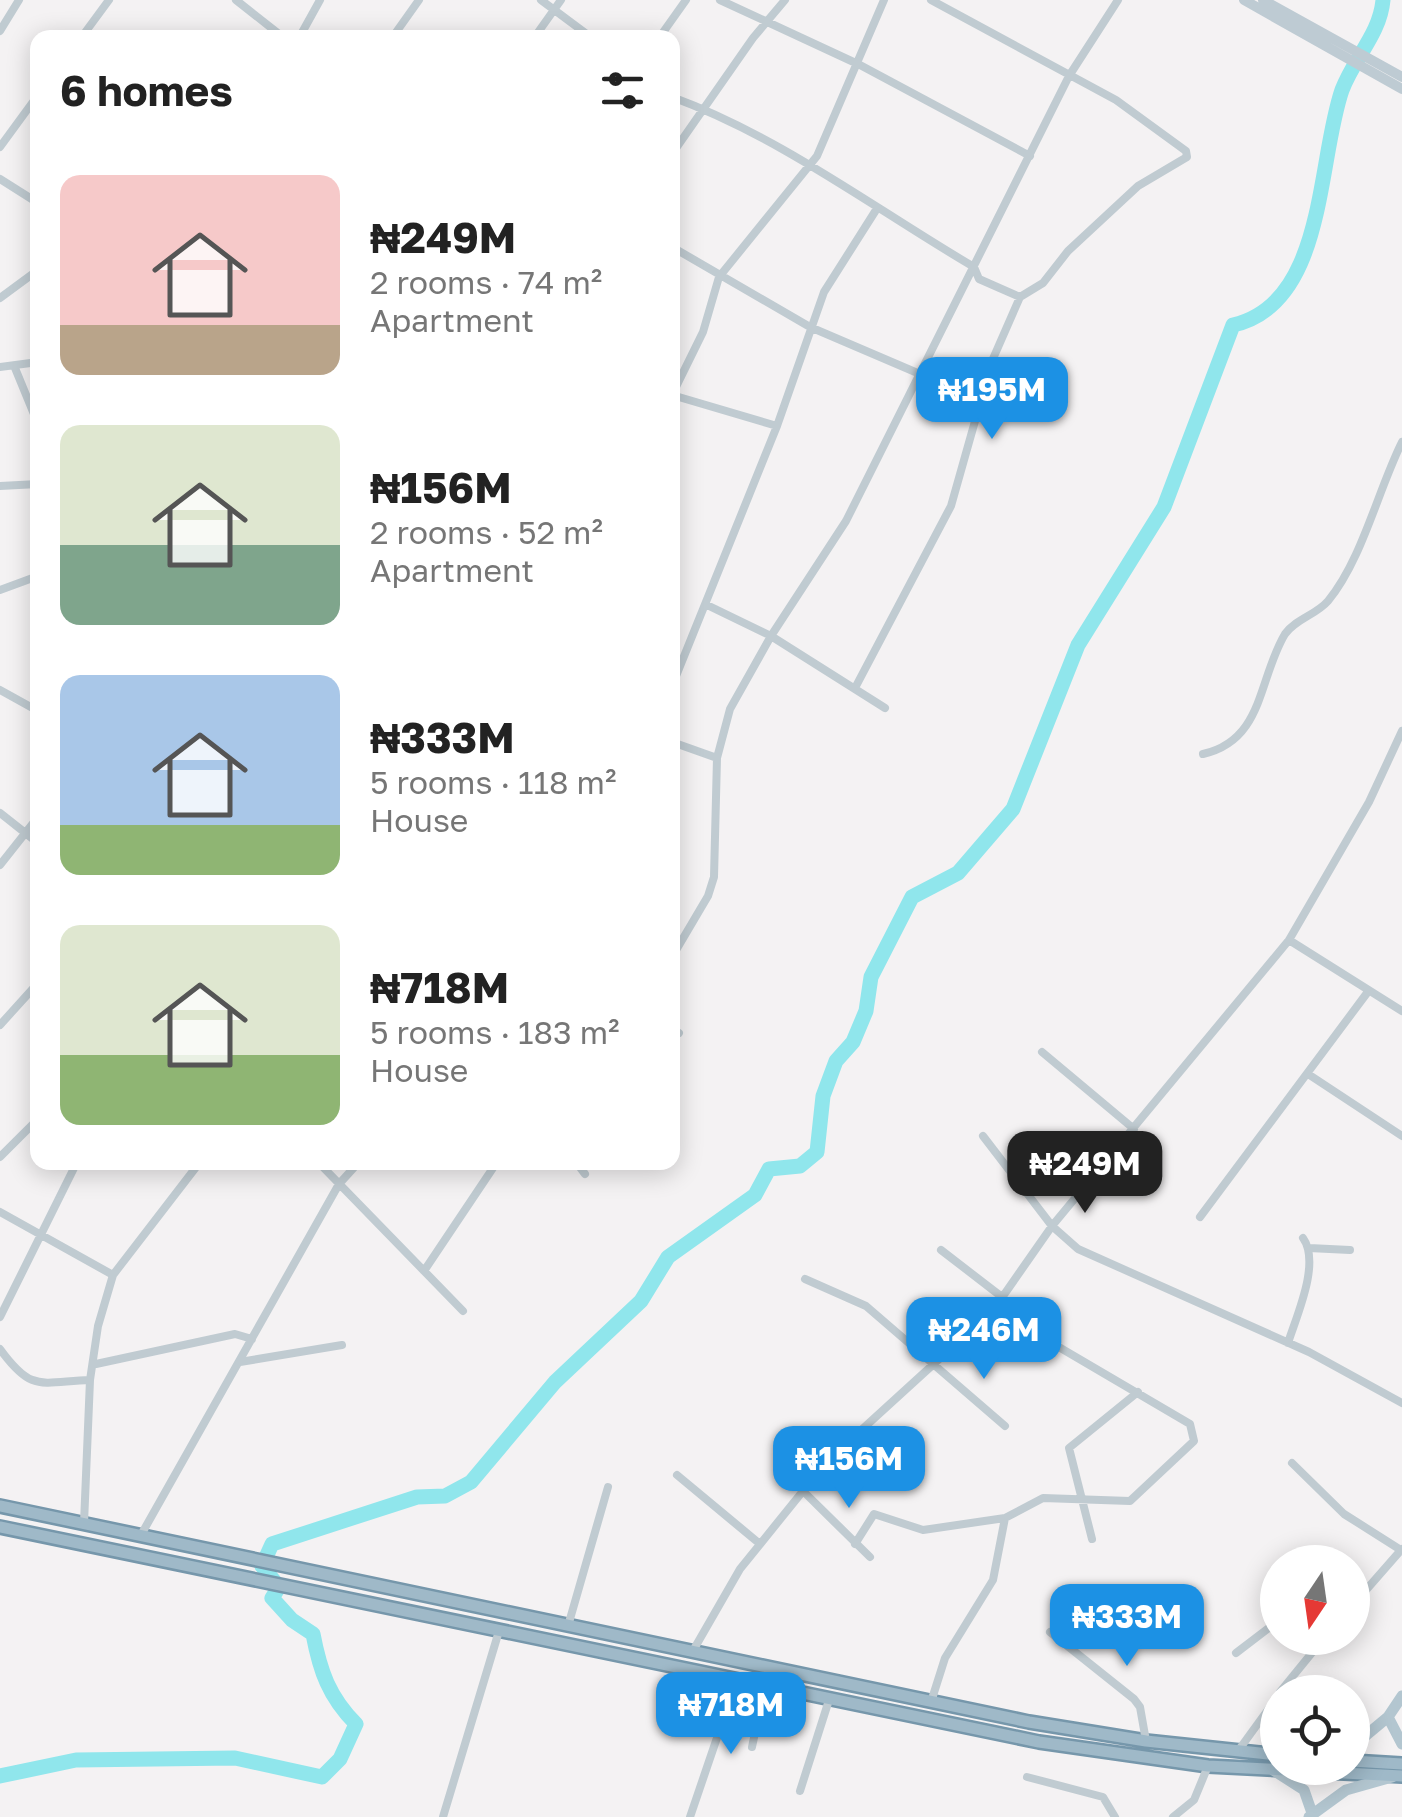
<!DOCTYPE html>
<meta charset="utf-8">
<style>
body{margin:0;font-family:"Golos Text",sans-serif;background:#f2f2f2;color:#222;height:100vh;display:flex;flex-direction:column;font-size:38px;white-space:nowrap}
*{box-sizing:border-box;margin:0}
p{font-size:32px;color:#767676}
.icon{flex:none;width:55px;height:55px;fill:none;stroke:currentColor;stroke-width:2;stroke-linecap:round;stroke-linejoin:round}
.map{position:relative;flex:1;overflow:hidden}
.side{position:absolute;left:30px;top:30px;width:650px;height:1140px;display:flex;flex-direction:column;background:#fff;border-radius:20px;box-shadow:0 5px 25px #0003}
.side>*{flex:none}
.needle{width:65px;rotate:193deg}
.buttons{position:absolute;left:1260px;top:1545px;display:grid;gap:20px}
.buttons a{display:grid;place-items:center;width:110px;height:110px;border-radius:50%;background:#fff;box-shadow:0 5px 25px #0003;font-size:50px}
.price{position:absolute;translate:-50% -85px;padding:0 22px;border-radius:20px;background:#1c91e4;color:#fff;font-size:32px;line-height:65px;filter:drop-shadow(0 2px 5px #0008)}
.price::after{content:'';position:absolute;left:50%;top:60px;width:30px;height:22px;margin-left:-15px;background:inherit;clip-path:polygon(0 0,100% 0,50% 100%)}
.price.current{background:#222;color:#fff}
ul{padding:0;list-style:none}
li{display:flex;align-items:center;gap:30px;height:250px;padding:0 30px}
li span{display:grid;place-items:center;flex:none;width:280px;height:200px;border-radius:20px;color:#555}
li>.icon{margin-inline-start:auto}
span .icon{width:120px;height:120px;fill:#fffc;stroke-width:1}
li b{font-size:42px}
h2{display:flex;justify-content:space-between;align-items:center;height:120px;padding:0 30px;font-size:42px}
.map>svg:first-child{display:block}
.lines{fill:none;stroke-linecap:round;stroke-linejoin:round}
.river{stroke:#90e6ec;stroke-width:15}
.trunk-casing{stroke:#7697ab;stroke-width:16}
.minor{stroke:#c0cbd1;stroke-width:8}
.secondary{stroke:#becbd3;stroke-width:10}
.primary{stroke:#b3c6d0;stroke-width:11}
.trunk{stroke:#9fb9c8;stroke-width:11}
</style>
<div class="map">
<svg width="1402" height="1817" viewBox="0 0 1402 1817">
<rect width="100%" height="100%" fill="#f4f2f3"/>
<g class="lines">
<path class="river" d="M0,1776l76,-16 159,-2 87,19 18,-18 16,-35c-27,-27 -36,-53 -43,-90l-21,-14 -20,-22 7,-11 -17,-21 10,-22 145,-47 28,-1 26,-14 84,-100 86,-81 27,-44 87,-62 14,-26 31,-3 17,-14 6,-56 13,-35 17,-19 13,-31 5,-34 41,-80 46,-24 55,-64 65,-164 86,-138 69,-182c93,-21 84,-163 109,-235 12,-32 38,-56 41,-90"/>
<g class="trunk-casing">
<path id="trunk" d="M0,1506l1029,216 117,19 132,14
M0,1527l1039,215 169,24 194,10
M1352,1761l50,3"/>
</g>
<path class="minor" d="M236,0l48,38
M541,0l51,38
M720,0l140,65 170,91
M0,31l19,-31
M81,38l28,-38
M299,38l21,-38
M392,38l27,-38
M534,38l27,-38
M659,38l27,-38
M672,97c109,40 203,112 302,170l5,12 41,18
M0,147l38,-52
M672,154l81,-116 32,-38
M0,179l38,24
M672,247l138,80 173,74
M0,298l38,-28
M0,367l38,-5
M15,368l23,56
M777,426l-105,-31 31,-63 16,-55 98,-121 67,-156
M0,486l38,-2
M0,590l38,-14
M707,605l64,31 114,72
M672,686l105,-260 47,-134 52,-82
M855,688l96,-182 41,-145 28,-64 23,-14 25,-32 70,-65 49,-29 -1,-6 -70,-51 -185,-100
M0,690l38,21
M672,742l45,16
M1203,754c61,-14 55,-75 82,-120 12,-16 31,-19 43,-33 34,-41 50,-111 74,-159
M0,813l38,30
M0,865l38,-48
M1289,940l113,71
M672,957l36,-61 6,-19 3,-119 13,-49 41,-73 75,-115 223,-445 49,-76
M0,1025l38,-42
M672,1029l7,4
M1042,1052l92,77
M1308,1074l94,62
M983,1136l69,90 26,23 231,103 93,51
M0,1157l38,-38
M318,1162l145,149
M576,1162l9,12
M0,1212l113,63
M1200,1217l167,-224
M1309,1248l41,2
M941,1250l61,47
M424,1271l73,-109
M805,1279l61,27 139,120
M0,1317l77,-155
M1288,1343c8,-26 33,-80 15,-105
M0,1349c32,44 40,33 90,31
M240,1362l102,-17
M96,1364l139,-30 17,5
M1292,1463l52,51 57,36
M677,1475l83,69
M803,1491l67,66
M84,1523l6,-143 8,-54 15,-51 87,-113
M141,1535l198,-351 20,-22
M1092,1539l-23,-91 69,-56
M855,1544l19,-30 49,16 82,-12
M1352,1606l50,-57
M568,1626l40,-139
M1050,1632l84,67 6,8 6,34
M694,1649l46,-80 63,-78 43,-47 148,-135 58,-83 237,-286 80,-138 33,-71
M1236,1653l42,-32
M1280,1692l44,-54
M931,1702l14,-44 48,-78 12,-62 38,-20 87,3 64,-60 -4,-17 -196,-115
M752,1747l13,-61
M1238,1751l40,-55
M1027,1777l76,20 12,20
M800,1791l29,-91
M443,1817l56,-186
M690,1817l46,-135
M1173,1817l21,-17 14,-34"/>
<path class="secondary" d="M1244,0l158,89
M1263,0l139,77"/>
<path class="primary" d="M1388,1717l14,27
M1352,1747l36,-30 14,-21
M1273,1770l31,20 8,23
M1309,1817l37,-27 46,-13"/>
<use href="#trunk" class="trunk"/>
</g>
</svg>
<div class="buttons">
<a><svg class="needle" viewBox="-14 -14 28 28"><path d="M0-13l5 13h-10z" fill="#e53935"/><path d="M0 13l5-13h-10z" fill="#767676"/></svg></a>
<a><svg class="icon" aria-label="locate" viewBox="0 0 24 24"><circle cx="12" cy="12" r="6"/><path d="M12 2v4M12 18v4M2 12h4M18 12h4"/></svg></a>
</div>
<b class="price" style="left:992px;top:442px">₦195M</b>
<b class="price current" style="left:1085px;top:1216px">₦249M</b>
<b class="price" style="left:984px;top:1382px">₦246M</b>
<b class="price" style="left:849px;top:1511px">₦156M</b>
<b class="price" style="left:1127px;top:1669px">₦333M</b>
<b class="price" style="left:731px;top:1757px">₦718M</b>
<section class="side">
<h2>6 homes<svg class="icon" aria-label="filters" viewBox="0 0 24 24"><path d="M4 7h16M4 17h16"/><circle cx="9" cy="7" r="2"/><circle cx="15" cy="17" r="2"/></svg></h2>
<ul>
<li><span style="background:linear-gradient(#f6c9c9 75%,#b9a48a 0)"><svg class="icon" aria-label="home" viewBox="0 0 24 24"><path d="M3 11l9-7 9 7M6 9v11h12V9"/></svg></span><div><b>₦249M</b><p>2 rooms · 74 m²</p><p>Apartment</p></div></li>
<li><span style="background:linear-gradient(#dfe7d0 60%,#7fa58c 0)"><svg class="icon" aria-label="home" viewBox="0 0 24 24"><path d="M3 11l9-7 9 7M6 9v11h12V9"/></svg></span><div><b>₦156M</b><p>2 rooms · 52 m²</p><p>Apartment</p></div></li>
<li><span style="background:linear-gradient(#a9c7e8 75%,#8fb573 0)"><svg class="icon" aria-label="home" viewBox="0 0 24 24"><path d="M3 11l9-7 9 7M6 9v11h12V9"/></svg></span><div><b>₦333M</b><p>5 rooms · 118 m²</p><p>House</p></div></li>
<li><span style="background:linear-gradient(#dfe7d0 65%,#8fb573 0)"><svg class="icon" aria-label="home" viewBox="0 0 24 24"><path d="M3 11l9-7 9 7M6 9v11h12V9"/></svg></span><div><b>₦718M</b><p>5 rooms · 183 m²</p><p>House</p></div></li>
</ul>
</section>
</div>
